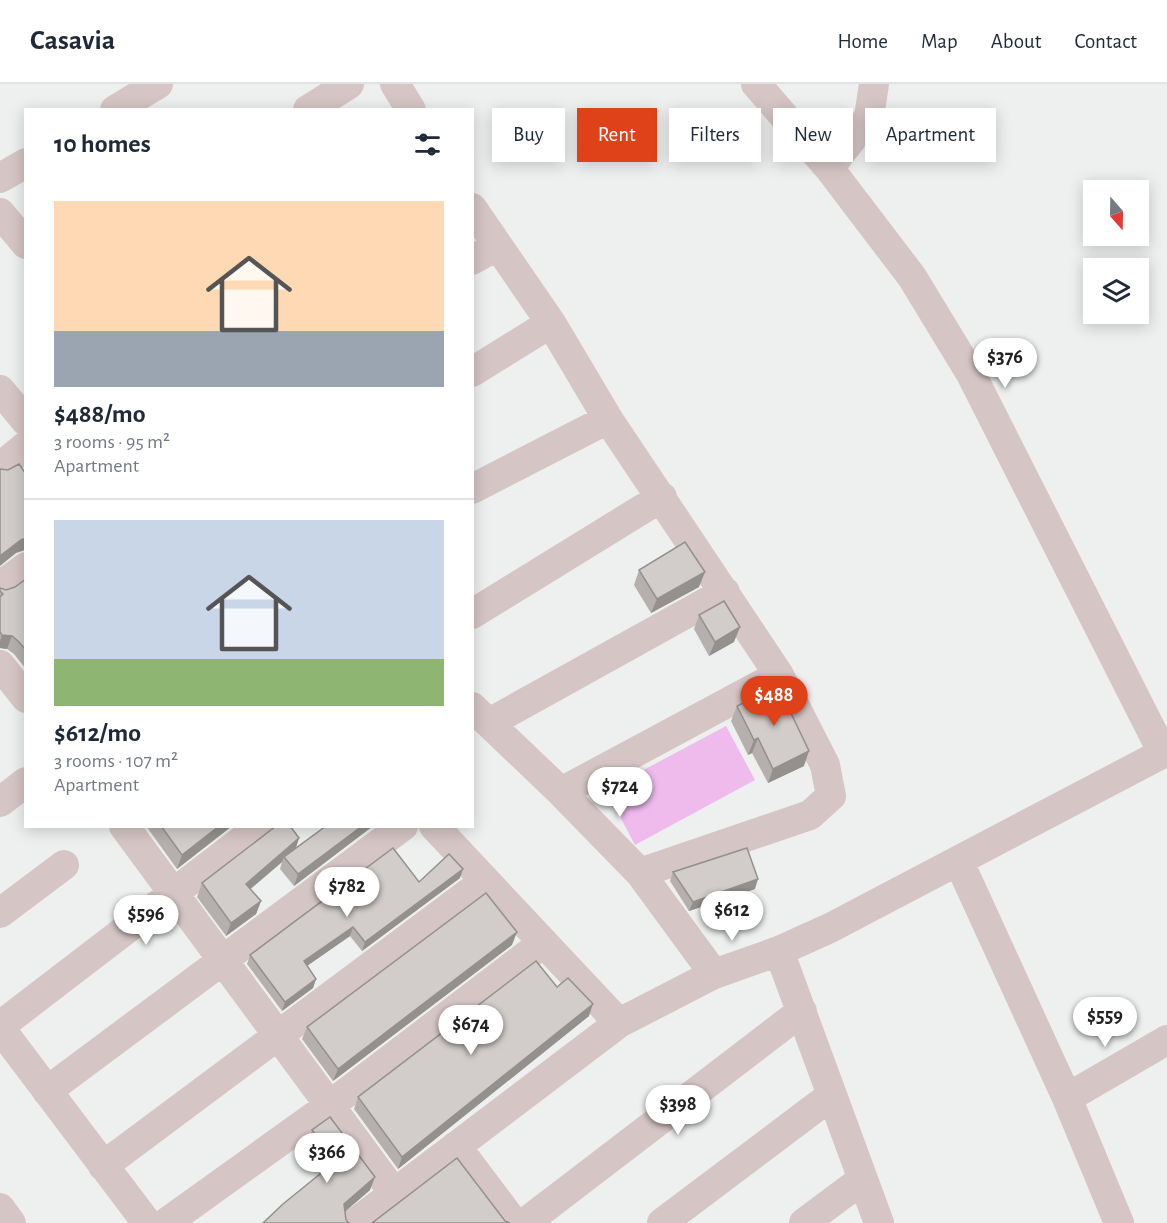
<!DOCTYPE html>
<meta charset="utf-8">
<style>
body{margin:0;font-family:"Alegreya Sans",sans-serif;background:#f2f2f3;color:#1f2937;height:100vh;display:flex;flex-direction:column;font-size:22px;white-space:nowrap}
*{box-sizing:border-box;margin:0}
p{font-size:20px;color:#747a83}
.icon{flex:none;width:33px;height:33px;fill:none;stroke:currentColor;stroke-width:2;stroke-linecap:round;stroke-linejoin:round}
.map{position:relative;flex:1;overflow:hidden}
.side{position:absolute;left:24px;top:24px;width:450px;height:720px;display:flex;flex-direction:column;background:#fff;border-radius:0px;box-shadow:0 3px 15px #0003}
.side>*{flex:none}
.guide{position:absolute;left:492px;top:24px;width:570px;height:54px;display:flex;gap:12px}
.needle{width:39px;rotate:160deg}
.fabs{position:absolute;left:1083px;top:96px;display:grid;gap:12px}
.fabs a{display:grid;place-items:center;width:66px;height:66px;border-radius:0px;background:#fff;box-shadow:0 3px 15px #0003;font-size:30px}
.price{position:absolute;translate:-50% -51px;padding:0 14px;border-radius:21px;background:#fff;color:#222;font-size:20px;line-height:39px;filter:drop-shadow(0 2px 3px #0008)}
.price::after{content:'';position:absolute;left:50%;top:36px;width:18px;height:14px;margin-left:-9px;background:inherit;clip-path:polygon(0 0,100% 0,50% 100%)}
.price.on{background:#df4118;color:#fff}
ul{padding:0;list-style:none}
li{display:grid;align-content:center;gap:12px;height:318px;padding:0 30px}
li+li{border-top:2px solid #e0e1e3}
li span{display:grid;place-items:center;height:186px;border-radius:0px;color:#555}
li>.icon{margin-inline-start:auto}
span .icon{width:108px;height:108px;fill:#fffc;stroke-width:1}
li b{font-size:26px}
h2{display:flex;justify-content:space-between;align-items:center;height:72px;padding:0 30px;font-size:26px}
.tag{padding:0 21px;border-radius:0px;background:#fff;box-shadow:0 3px 15px #0003;font-size:21px;line-height:54px}
.tag.on{background:#df4118;color:#fff}
header{display:flex;align-items:center;gap:36px;box-sizing:border-box;height:84px;padding:0 30px;background:#fff;border-bottom:2px solid #e0e1e3}
header strong{font-size:28px}
nav{display:flex;gap:33px;margin-inline-start:auto;font-size:21px}
.map>svg:first-child{display:block}
.green{fill:#efbbed}
.lines{fill:none;stroke-linecap:round;stroke-linejoin:round}
.minor{stroke:#d5c5c4;stroke-width:30}
.wall{fill:#b5b0ae}
.shaded-wall{fill:#93908d}
.building{fill:#d2cdca;stroke:#93908d;stroke-width:1.5}
</style>
<header>
<strong>Casavia</strong>
<nav><a>Home</a><a>Map</a><a>About</a><a>Contact</a></nav>
</header>
<div class="map">
<svg width="1167" height="1139" viewBox="0 0 1167 1139">
<rect width="100%" height="100%" fill="#edf0ef"/>
<path class="green" d="M726,642l29,54 -120,65 -29,-55z"/>
<g class="lines">
<path class="minor" d="M395,0l16,26
M756,0l73,84 83,109 59,97 192,379
M115,26l43,-26
M308,26l41,-26
M829,84l40,-51 5,-33
M0,94l26,-15
M472,124l79,115 57,96 171,256 46,90 6,31 -21,19 -170,58
M0,129l26,31
M472,176l25,-14
M472,288l79,-49
M0,306l26,31
M0,383l26,-21
M472,405l136,-70
M0,502l26,-19
M472,530l190,-117
M0,581l26,33
M472,623l89,85 79,81 74,101
M489,639l236,-131
M561,708l218,-117
M0,718l26,-20
M124,742l270,367
M434,742l185,197
M959,778l108,236 52,125
M0,829l64,-48
M779,867l100,272
M0,942l261,-200
M0,944l147,195
M47,1007l356,-265
M1067,1014l100,-58
M456,1062l58,77
M103,1082l382,-285
M0,1124l11,15
M166,1139l163,-117 214,-163
M355,1139l264,-200 95,-49 65,-23 51,-23 337,-177
M525,1139l277,-212
M662,1139l170,-128
M804,1139l59,-44"/>
</g>
<path class="wall" d="M639,486l60,17 -48,26 -17,-28z
M26,495v90l-12,-15 -7,-5 -7,-1v-60l6,2 9,-3z
M699,531l35,27 -25,14 -15,-27z
M737,622l67,60 -36,17 -16,-30 -4,2 -17,-34z
M146,742h86l-55,43z
M326,742h47l-79,60 -14,-17 2,-7 -32,27 11,12 -5,13 -30,22 -29,-39 5,-14 97,-45 -4,11z
M673,788l82,17 -66,22 -19,-30z
M460,794l-98,73 -12,-15 -43,30 9,13 -3,9 -31,23 -35,-47 3,-9 169,-73z
M512,861l-179,136 -31,-42 5,-12z
M557,903l32,29 -191,153 -44,-60 4,-12z
M312,1046l58,60 -26,22 2,8 -83,3 64,-55 -19,-26z"/>
<path class="shaded-wall" d="M26,454l-1,12 -9,3 -16,13v-10l21,-16z
M705,488l-6,15 -48,26 6,-14z
M740,543l-6,15 -25,14 6,-14z
M2,551l10,1 -5,13 -7,-1v-7z
M758,654l-6,15 -4,2 6,-15z
M809,667l-5,15 -36,17 5,-14z
M219,742h13l-55,43 5,-14z
M362,742h11l-79,60 4,-12z
M299,754l-4,13 -11,6 -2,5 -41,35 5,-13z
M463,785l-3,9 -98,73 3,-9z
M758,795l-3,10 -66,22 4,-9z
M261,817l-5,13 -30,22 5,-13z
M353,843l-3,9 -49,34 3,-9z
M517,848l-5,13 -179,136 5,-12z
M316,895l-3,9 -31,23 3,-9z
M593,920l-4,12 -191,153 4,-12z
M375,1093l-5,13 -31,27 5,-13z"/>
<path class="building" d="M19,380l7,10v64l-5,2 -21,16v-87l8,1z
M685,458l20,30 -48,27 -18,-29z
M26,495v71l-8,-9 -6,-5 -10,-1 -2,-3v-35l3,-3 -3,-3v-3l6,2 9,-3z
M724,517l16,26 -25,15 -16,-27z
M778,602l31,65 -36,18 -15,-31 -4,2 -17,-34z
M161,742h58l-37,29z
M276,742h14l9,12 -53,46 15,17 -30,22 -29,-40z
M326,742h36l-64,48 -14,-17z
M393,764l26,34 30,-28 14,15 -98,73 -12,-15 -49,34 12,18 -31,23 -35,-47z
M747,764l11,31 -65,23 -20,-30z
M486,809l31,39 -179,137 -31,-42z
M536,877l21,26 11,-9 25,26 -191,153 -44,-60z
M330,1033l45,60 -31,27 2,16 3,3h-86l20,-19 53,-43 -24,-31z
M457,1074l48,63 5,2h-138z"/>
</svg>
<div class="fabs">
<a><svg class="needle" viewBox="-14 -14 28 28"><path d="M0-13l5 13h-10z" fill="#e53935"/><path d="M0 13l5-13h-10z" fill="#747a83"/></svg></a>
<a><svg class="icon" aria-label="layers" viewBox="0 0 24 24"><path d="M12 4l9 5-9 5-9-5zM3 14l9 5 9-5"/></svg></a>
</div>
<b class="price" style="left:1005px;top:305px">$376</b>
<b class="price on" style="left:774px;top:643px">$488</b>
<b class="price" style="left:620px;top:734px">$724</b>
<b class="price" style="left:347px;top:834px">$782</b>
<b class="price" style="left:732px;top:858px">$612</b>
<b class="price" style="left:146px;top:862px">$596</b>
<b class="price" style="left:1105px;top:964px">$559</b>
<b class="price" style="left:471px;top:972px">$674</b>
<b class="price" style="left:678px;top:1052px">$398</b>
<b class="price" style="left:327px;top:1100px">$366</b>
<div class="guide">
<a class="tag">Buy</a>
<a class="tag on">Rent</a>
<a class="tag">Filters</a>
<a class="tag">New</a>
<a class="tag">Apartment</a>
</div>
<section class="side">
<h2>10 homes<svg class="icon" aria-label="filters" viewBox="0 0 24 24"><path d="M4 7h16M4 17h16"/><circle cx="9" cy="7" r="2"/><circle cx="15" cy="17" r="2"/></svg></h2>
<ul>
<li><span style="background:linear-gradient(#ffd9b3 70%,#9aa5b1 0)"><svg class="icon" aria-label="home" viewBox="0 0 24 24"><path d="M3 11l9-7 9 7M6 9v11h12V9"/></svg></span><div><b>$488/mo</b><p>3 rooms · 95 m²</p><p>Apartment</p></div></li>
<li><span style="background:linear-gradient(#c9d6e8 75%,#8fb573 0)"><svg class="icon" aria-label="home" viewBox="0 0 24 24"><path d="M3 11l9-7 9 7M6 9v11h12V9"/></svg></span><div><b>$612/mo</b><p>3 rooms · 107 m²</p><p>Apartment</p></div></li>
</ul>
</section>
</div>
